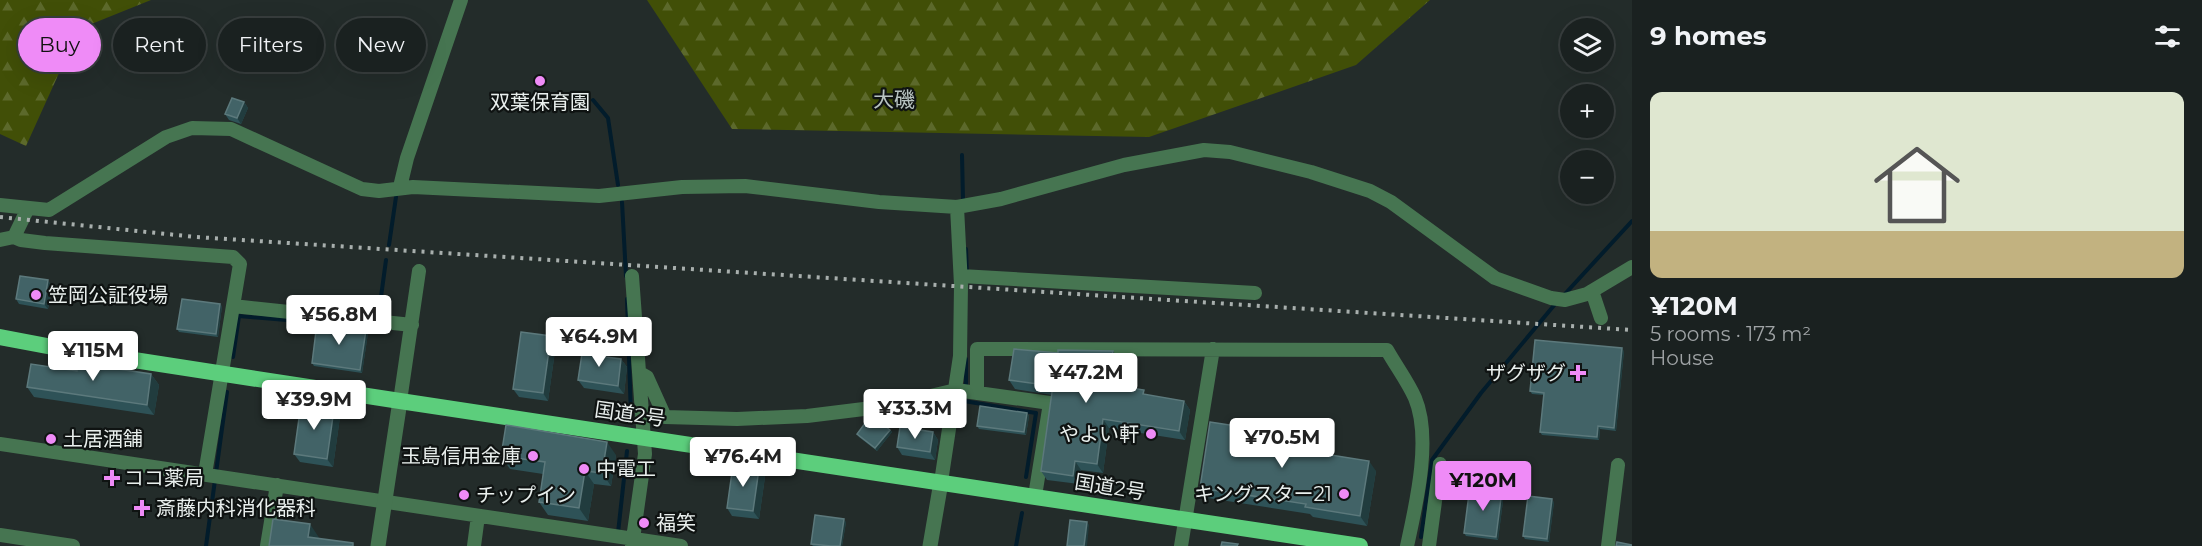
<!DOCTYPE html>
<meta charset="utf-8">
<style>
body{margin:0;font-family:Montserrat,"Noto Sans JP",sans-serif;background:#232929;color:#f1f3f6;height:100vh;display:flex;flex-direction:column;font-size:22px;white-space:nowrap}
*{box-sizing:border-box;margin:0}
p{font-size:20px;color:#9fa3a5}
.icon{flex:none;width:33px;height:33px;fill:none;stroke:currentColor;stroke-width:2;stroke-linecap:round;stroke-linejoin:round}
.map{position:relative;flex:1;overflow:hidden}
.drawer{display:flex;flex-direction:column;background:#1a2120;width:570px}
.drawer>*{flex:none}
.hud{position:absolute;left:18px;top:18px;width:570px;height:54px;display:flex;gap:12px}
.tools{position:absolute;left:1560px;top:18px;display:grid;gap:12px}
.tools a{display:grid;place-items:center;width:54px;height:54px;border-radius:50%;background:#1a2120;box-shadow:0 6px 24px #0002,0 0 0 2px #383e3e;font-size:30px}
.price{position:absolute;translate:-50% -51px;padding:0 14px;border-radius:6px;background:#fff;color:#222;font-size:20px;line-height:39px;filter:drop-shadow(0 2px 3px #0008)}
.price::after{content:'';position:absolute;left:50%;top:36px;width:18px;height:14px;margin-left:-9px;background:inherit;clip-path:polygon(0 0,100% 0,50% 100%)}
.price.on{background:#ef8bf7;color:#111}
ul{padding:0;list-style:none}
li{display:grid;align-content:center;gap:12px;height:318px;padding:0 18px}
li span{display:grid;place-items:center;height:186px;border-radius:12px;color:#555}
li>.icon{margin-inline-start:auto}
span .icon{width:108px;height:108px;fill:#fffc;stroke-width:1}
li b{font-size:26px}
h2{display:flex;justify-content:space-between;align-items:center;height:72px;padding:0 18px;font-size:26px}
.tag{padding:0 21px;border-radius:27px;background:#1a2120;box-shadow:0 6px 24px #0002,0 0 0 2px #383e3e;font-size:21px;line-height:54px}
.tag.on{background:#ef8bf7;color:#111}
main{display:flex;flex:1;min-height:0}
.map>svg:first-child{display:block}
.forest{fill:url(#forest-firs)}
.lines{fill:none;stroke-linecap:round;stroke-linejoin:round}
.stream{stroke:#021c2b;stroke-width:4}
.minor{stroke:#467551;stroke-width:14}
.tertiary{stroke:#467551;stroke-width:15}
.trunk{stroke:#5cce7c;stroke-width:16}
.rail{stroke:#a8afad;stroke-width:4;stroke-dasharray:3 6;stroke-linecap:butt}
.wall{fill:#2e5257}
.shaded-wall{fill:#213c3e}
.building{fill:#426367;stroke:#5c797c;stroke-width:1.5}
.poi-dot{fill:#ef8bf7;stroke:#0f1312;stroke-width:2}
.labels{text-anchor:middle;stroke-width:4.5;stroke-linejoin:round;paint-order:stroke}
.poi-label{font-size:20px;fill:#e9efed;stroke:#0f1312;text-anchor:start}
.street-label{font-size:20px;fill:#e9efed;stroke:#0f1312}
.neighbourhood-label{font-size:21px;fill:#b8c3c1;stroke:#0f1312}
</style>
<main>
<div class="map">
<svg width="1632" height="546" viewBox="0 0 1632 546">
<defs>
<pattern id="forest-firs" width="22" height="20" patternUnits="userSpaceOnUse" patternTransform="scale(1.5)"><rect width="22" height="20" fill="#414f07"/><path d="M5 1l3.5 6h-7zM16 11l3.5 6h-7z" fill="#5c692b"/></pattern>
</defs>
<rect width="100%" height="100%" fill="#232c2a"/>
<path class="forest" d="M0,0h151l-72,29 -53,117 -26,-12z
M647,0h783l-74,65 -207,72 -417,-8z"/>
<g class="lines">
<path class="stream" d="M593,100l15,18 10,67
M962,155l1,45
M622,202l4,74
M389,245l7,-48
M966,249l1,26
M1564,295l68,-74
M627,299l4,117
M378,319l8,-59
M233,357l6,-41 130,11
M966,387v-28
M965,395l-1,6 72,12 -10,64
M618,533l9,-82
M1421,537l11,-77 49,-67 75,-90
M206,546l21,-154
M1016,546l6,-33"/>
<path class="minor" d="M400,187l7,-29 54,-158
M0,205l49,5 117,-73 26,-9 39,1 131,60 17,2 34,-4 186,9 83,-9 63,-1 134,16 78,5 44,-8 123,-34 80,-15 26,2 81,20 59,19 21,11 104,76 56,20 14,2 22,-6 45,-27
M14,237l7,3 24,3 188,14 7,7 -35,210
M0,240l14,-3 14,-29
M632,276l13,178 -13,92
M961,276l294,17
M1592,291l9,27
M233,306l179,19
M640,373l7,4 18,40 72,2 70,-3 81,-10 68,-16 94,13 -15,93
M977,391v-42l410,1c9,16 21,32 28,48 17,40 1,107 -8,148
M400,401l19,-130
M0,444l681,102
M941,482l19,-126 1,-71 -4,-78
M0,535l73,11
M267,546l10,-61
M474,546l4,-30
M1181,546l32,-197
M1429,546l11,-82
M1608,546l10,-81"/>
<path class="tertiary" d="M378,546l22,-145
M930,546l11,-64"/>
<path class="trunk" d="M0,337l63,12 337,52 960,145"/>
<path class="rail" d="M0,217l196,20 1436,93"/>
</g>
<path class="wall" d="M244,102l4,6 -7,16 -12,-4 -4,-6z
M52,286l-4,23 -29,-5 -3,-5z
M222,306l-4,31 -39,-5 -2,-3z
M368,333l-6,40 -48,-7 -2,-3z
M556,344l-8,57 -29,-4 -6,-8z
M1113,351l6,9 -4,25 32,10 37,6 6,9 -5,30 -76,-12 -6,45 -22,-3 -2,14 -32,-4 -6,-9 11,-76 -37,-6 -6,-9 49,-27z
M1624,351l-8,80 -16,-2 -1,11 -57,-5 -2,-3 4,-37 -12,-1 -2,-3z
M611,357l10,2 6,8 -3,27 -40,-6 -6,-8z
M77,371l74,3 8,11 -5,30 -120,-18 -7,-10z
M1027,413l2,3 -3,19 -47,-6 -2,-3z
M340,417l-7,50 -33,-5 -6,-8z
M890,430l2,2 -15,19 -18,-14 -2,-3z
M933,432l5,8 -3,20 -33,-5 -5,-8z
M1314,438l7,10v5l55,18 -9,55 -54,-9 -3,-3 -102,-16 -8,-10z
M616,455l-5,31 -17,-2 -6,37 -40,-6 -9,-13 4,-28 -33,-5 -9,-13z
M759,469l6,8 -6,42 -27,-3 -5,-8z
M1504,493l-6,47 -32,-4 -2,-3z
M1554,502l-5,40 -24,-3 -2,-3z
M846,522l-4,24h-29l-2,-2z"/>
<path class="shaded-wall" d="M244,102l4,6 -7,16 -4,-6z
M48,280l4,6 -4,23 -4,-5z
M220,304l2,2 -4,31 -2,-3z
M366,330l2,3 -6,40 -2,-3z
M551,336l5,8 -8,57 -5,-8z
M1622,348l2,3 -8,80 -2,-3z
M1113,351l6,9 -5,33 -6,-9z
M621,359l6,8 -3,27 -6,-8z
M151,374l8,11 -5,30 -7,-10z
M1184,401l6,9 -5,30 -6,-9z
M334,409l6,8 -7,50 -6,-8z
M1027,413l2,3 -3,19 -2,-3z
M1103,419l6,9 -6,45 -6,-9z
M1598,426l2,3 -1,11 -2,-3z
M890,430l2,2 -15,19 -2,-3z
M933,432l5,8 -3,20 -5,-8z
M1314,438l7,10 -2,14 -7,-10z
M607,442l9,13 -5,31 -9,-13z
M1075,461l6,9 -2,14 -6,-8z
M1369,461l7,10 -9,55 -7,-10z
M759,469l6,8 -6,42 -6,-8z
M585,471l9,13 -6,37 -9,-13z
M1502,490l2,3 -6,47 -2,-3z
M1552,499l2,3 -5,40 -2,-3z
M844,519l2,3 -4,24h-2z
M1087,522l2,3 -2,21h-3z
M310,524l10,15 -12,-2z"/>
<path class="building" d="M232,98l12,4 -7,16 -12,-4z
M20,276l28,4 -4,24 -28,-5z
M182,299l38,5 -4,30 -39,-5z
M317,323l49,7 -6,40 -48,-7z
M521,332l30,4 -8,57 -30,-4z
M1535,340l87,8 -8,80 -16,-2 -1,11 -57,-5 4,-39 -14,-2z
M583,347l23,4v6l15,2 -3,27 -40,-6z
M1014,349l44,4v-3l55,1 -5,33 36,6 -1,4 41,7 -5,30 -76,-12 -6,45 -22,-3 -2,15 -32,-5 11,-79 -7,-7 -36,-5z
M78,363l73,11 -4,31 -120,-18 4,-23 46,7z
M301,404l33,5 -7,50 -33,-5z
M980,406l47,7 -3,19 -47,-6z
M871,415l19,15 -15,18 -18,-14z
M1210,422l104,16 -2,14 57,9 -9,55 -55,-9 1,-3 -106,-16z
M506,425l101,17 -5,31 -17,-2 -6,37 -40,-6 6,-40 -44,-6z
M900,427l33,5 -3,20 -33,-5z
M733,465l26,4 -6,42 -26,-3z
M1470,486l32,4 -6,47 -32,-4z
M1528,496l24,3 -5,40 -24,-3z
M815,515l29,4 -4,27h-9l-20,-2z
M273,519l37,5 -2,13 45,6v3h-84z
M1070,520l17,2 -3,24h-17z
M1222,542l16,2 -1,2h-16z
M1617,542l15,3v1h-16z"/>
<g class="poi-dot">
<circle cx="540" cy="81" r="6"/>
<circle cx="36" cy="295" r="6"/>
<path d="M1575 364h6v6h6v6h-6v6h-6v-6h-6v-6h6z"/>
<circle cx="1151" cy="434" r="6"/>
<circle cx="51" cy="439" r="6"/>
<circle cx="533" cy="456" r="6"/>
<circle cx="584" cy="469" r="6"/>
<path d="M109 469h6v6h6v6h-6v6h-6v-6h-6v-6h6z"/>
<circle cx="1344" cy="494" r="6"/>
<circle cx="464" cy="495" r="6"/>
<path d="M139 499h6v6h6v6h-6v6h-6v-6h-6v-6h6z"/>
<circle cx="644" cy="523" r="6"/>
</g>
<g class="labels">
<g class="poi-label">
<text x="540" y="109" text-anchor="middle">双葉保育園</text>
<text x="48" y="302">笠岡公証役場</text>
<text x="1566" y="380" text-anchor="end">ザグザグ</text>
<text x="1139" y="441" text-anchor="end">やよい軒</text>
<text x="63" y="446">土居酒舗</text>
<text x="521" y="463" text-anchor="end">玉島信用金庫</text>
<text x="596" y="476">中電工</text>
<text x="124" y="485">ココ薬局</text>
<text x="1332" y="501" text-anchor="end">キングスター21</text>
<text x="476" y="502">チップイン</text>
<text x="156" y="515">斎藤内科消化器科</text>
<text x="656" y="530">福笑</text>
</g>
<g class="street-label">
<text transform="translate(630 414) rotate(8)" y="7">国道2号</text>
<text transform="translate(1110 487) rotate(9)" y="7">国道2号</text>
</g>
<g class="neighbourhood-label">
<text x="894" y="107">大磯</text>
</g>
</g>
</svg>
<div class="tools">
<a><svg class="icon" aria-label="layers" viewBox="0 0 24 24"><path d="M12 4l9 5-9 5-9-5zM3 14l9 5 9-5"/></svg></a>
<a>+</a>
<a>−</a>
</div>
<b class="price" style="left:339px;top:346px">¥56.8M</b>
<b class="price" style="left:599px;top:368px">¥64.9M</b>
<b class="price" style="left:93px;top:382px">¥115M</b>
<b class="price" style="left:1086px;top:404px">¥47.2M</b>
<b class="price" style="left:314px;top:431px">¥39.9M</b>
<b class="price" style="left:915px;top:440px">¥33.3M</b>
<b class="price" style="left:1282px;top:469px">¥70.5M</b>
<b class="price" style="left:743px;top:488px">¥76.4M</b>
<b class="price on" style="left:1483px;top:512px">¥120M</b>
<div class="hud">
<a class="tag on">Buy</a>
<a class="tag">Rent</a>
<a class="tag">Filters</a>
<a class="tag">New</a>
</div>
</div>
<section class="drawer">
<h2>9 homes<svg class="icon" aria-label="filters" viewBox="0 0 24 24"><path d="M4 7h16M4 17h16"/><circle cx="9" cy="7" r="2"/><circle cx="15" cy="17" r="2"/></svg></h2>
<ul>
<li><span style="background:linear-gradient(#dfe7d0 75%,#c2b280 0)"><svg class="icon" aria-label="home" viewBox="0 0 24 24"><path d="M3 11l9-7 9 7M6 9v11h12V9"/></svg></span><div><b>¥120M</b><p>5 rooms · 173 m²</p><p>House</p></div></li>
</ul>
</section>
</main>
